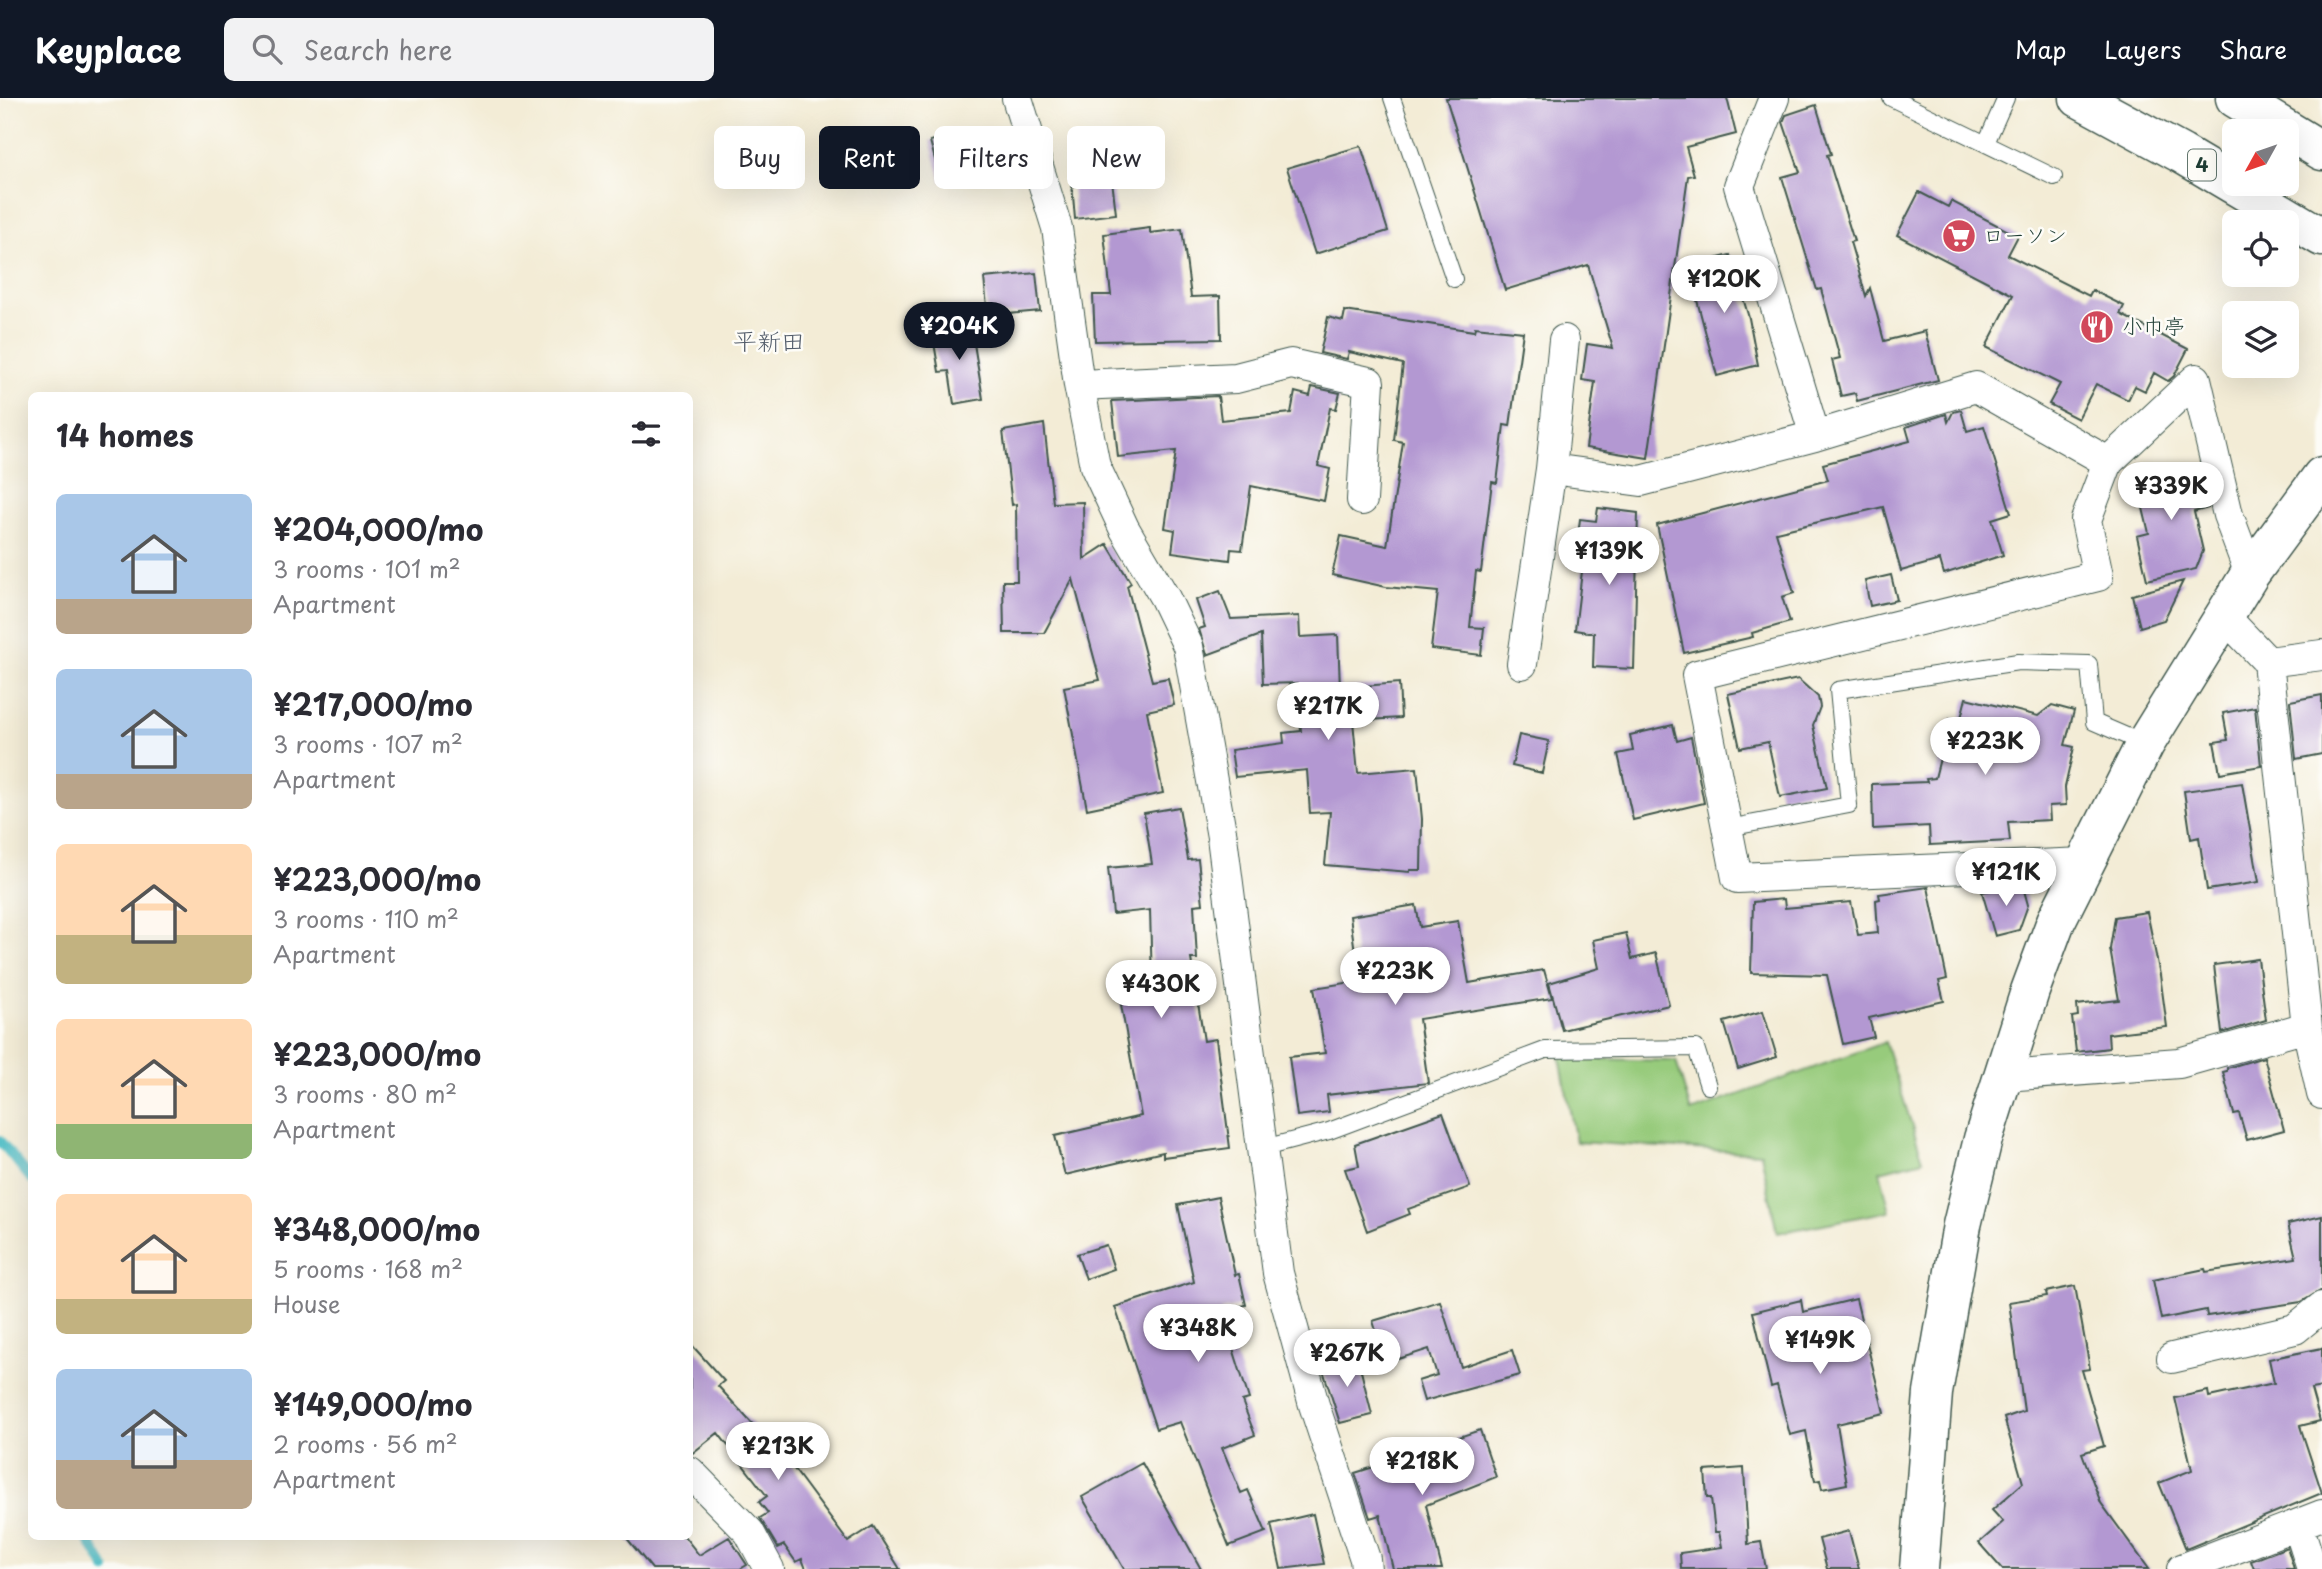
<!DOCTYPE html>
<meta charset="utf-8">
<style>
body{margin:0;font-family:"Playpen Sans","Klee One",sans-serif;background:#f2f2f3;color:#2b2b33;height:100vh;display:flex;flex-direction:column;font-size:26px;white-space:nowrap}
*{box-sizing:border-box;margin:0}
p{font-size:23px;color:#7c7c81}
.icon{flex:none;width:38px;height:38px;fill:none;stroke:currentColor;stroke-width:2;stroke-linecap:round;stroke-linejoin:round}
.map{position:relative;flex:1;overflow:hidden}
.details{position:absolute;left:28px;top:294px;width:665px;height:1148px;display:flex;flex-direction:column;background:#fff;border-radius:10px;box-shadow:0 7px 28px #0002}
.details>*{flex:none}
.hud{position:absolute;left:714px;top:28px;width:665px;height:63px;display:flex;gap:14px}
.needle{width:46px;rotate:230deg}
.controls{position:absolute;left:2222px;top:21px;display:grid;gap:14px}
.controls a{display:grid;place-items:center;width:77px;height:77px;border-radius:10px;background:#fff;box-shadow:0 7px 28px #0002;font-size:35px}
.price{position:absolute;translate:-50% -60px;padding:0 16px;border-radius:24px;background:#fff;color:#222;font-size:23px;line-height:46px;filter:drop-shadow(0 2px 4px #0008)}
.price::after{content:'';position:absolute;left:50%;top:42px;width:21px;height:16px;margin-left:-10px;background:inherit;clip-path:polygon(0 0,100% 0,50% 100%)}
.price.on{background:#111827;color:#fff}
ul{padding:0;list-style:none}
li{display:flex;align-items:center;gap:21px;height:175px;padding:0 28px}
li span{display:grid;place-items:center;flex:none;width:196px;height:140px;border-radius:10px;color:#555}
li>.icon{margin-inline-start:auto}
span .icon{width:84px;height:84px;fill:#fffc;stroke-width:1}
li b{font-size:30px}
h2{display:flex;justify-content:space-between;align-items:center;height:84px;padding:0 28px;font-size:30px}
.tag{padding:0 24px;border-radius:10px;background:#fff;box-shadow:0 7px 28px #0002;font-size:24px;line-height:63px}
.tag.on{background:#111827;color:#fff}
header{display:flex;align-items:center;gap:42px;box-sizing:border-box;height:98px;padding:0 35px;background:#111827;color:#fff}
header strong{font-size:33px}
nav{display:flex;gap:38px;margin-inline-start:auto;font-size:24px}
.search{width:490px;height:63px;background:#f2f2f3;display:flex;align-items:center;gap:18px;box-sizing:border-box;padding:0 24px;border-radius:10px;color:#7c7c81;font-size:26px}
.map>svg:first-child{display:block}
.green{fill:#97cb7b;stroke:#5b8458;stroke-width:2}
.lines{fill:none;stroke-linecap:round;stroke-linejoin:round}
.stream{stroke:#4dbcc4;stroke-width:10}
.building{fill:#b398d2}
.lane-casing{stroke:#3f574c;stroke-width:18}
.street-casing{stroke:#3f574c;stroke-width:32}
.secondary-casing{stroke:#3f574c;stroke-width:41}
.highway-casing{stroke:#3f574c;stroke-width:41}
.lane{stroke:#fff;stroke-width:16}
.street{stroke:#fff;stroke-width:30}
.secondary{stroke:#fff;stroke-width:38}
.highway{stroke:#fff;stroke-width:38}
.labels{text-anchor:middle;stroke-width:5;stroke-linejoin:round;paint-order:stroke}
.shield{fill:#fdfcf7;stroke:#62766e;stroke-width:2}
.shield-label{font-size:19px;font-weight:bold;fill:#1f3d34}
.poi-label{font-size:21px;fill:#1f3d34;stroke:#fdfcf7;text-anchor:start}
.quarter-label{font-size:24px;fill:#535d6b;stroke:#fdfcf7}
</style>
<header>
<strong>Keyplace</strong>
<div class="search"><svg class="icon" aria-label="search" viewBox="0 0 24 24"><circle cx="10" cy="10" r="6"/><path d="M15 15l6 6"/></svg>Search here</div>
<nav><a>Map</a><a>Layers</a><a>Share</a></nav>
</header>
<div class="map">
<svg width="2322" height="1471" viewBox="0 0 2322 1471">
<rect width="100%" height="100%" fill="#fdfcf7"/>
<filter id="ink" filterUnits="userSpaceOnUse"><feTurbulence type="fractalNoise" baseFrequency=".0143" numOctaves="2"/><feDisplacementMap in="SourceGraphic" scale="14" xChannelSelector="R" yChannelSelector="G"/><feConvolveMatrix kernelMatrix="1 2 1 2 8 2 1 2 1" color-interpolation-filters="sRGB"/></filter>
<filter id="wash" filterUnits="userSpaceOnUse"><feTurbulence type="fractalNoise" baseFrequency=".00686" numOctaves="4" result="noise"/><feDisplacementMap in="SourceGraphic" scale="28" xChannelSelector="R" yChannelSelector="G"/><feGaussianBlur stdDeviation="1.57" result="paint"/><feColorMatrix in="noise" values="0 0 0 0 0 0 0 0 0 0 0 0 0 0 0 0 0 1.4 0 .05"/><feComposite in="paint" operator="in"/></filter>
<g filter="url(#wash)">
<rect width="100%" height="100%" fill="#f3ecd6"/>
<path class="green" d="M1885,944l38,118 -43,11 10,40 -113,22 -16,-80 -185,-11 -16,-84 116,3 15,51z"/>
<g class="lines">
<path class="stream" d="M0,1043l32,39
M86,1438l20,33"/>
</g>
<g id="blocks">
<path class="building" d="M1446,0h281l9,36 -50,13 8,28 -6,1 -40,282 -62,-10 9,-66 -13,-2 5,-36 26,4 -25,-83 -83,25z
M1816,7l15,49 -4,1 27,86 -4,1 16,54 4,-8 14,53 41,-10 13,49 -81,21 -2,-8 -14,3 -9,-36 8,-2 -19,-69 -4,1 -35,-113 18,-5 -17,-50 3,-7z
M971,32l11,41 -41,11 -11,-41z
M1361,48l27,85 -73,23 -28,-86z
M1112,82l4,34 -41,5 -3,-35z
M1919,94l29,15 3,-6 67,35 -10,19 81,41 3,-6 32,16 -4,8 68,35 -14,27 -6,5 -14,-8 -9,18 -10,-5 -7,14 -32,-16 -18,35 -29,-15 11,-20 -74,-37 27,-52 -116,-60z
M1150,130v5l32,-4 9,68 29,-1 1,43 -126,2 -2,-46h18l-7,-61z
M1730,157l19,63 9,47 -41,11 -29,-110z
M1036,175l4,38 -52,5 -4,-38z
M1345,213l129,20 1,-4 48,5 -13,94 -6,-1 -7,58 -5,-1 -11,90 -5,-1 -6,56 14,1 -3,27 -50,-6 7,-57 -52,-5 -54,-12 9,-39 46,10 16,-104 -9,-2 9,-76 -54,-12 -2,7 -27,-6 8,-36 15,4z
M971,227l12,74 -29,5 -5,-33 -10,1 -7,-41z
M1312,289l28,6 -4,16 -6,-1 -12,58 12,3 -6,32 -73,-15 -9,64 -11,-1 -1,11 -58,-8 3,-22 -10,-2 11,-77 -58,6 -6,-56 106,-5 3,24 70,-7 4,-21 15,4z
M1961,312l6,21 17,-5 27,87 -19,6 11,36 -59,19 -4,-14 -39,11 -18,-64 -107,25 18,61 -12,4 8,25 -38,11 1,4 -69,16 -27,-128 171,-45 -5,-16 87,-23 -4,-14 40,-13 2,8 5,-10z
M1044,326l9,79 30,-1 1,57 23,-15 24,39 -4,3 25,95 16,-3 6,27 -27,6 16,82 -76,16 -23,-122 36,-7 -27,-101 -29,54h-40l-1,-52h14l-1,-77 -4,1 -9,-74z
M2192,368l3,11 6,-2 7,33 -14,4 9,39 -7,18 -49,11 -10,-44 12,-3 -13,-54z
M1598,410l40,5 -4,156 -41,-2 1,-34 -19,-3 10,-84 -8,-1 3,-26 16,2z
M1891,477l6,25 -27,6 -5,-25z
M2183,483l-19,39 -24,7 -8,-32z
M1220,493l11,28 68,-3 1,21 38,-2 2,53 59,-5 2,35 -48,3 5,52 59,-5 5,51 -1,51h-11v2l-85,-7 5,-53 -20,1 -3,-43 -72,7 -4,-27 53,-7 -1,-10 18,-2 -4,-48 -34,1 -2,-49 -54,20 -8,-26 6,-2 -9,-27z
M1798,581l20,18 2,10 -7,18 14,63 -47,9 -12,-55 -28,6 -12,-54z
M2322,597v59l-26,5 -6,-58z
M1966,600l72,18 14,-11 22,6 -9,34 9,2 -9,40 1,18 -17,1 1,14 -42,2 2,19 -80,4 -1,-19 -56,3 -1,-45 55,-2 -1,-3 9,-1 15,-59 10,3z
M2255,609l6,59 -41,7 -6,-31 14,-2 -5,-27z
M1673,627l4,16 14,-4 13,66 -71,17 -15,-66 15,-3 -3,-16z
M1519,637l30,6 -7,32 -30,-7z
M2242,685l17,99 -52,8 -8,-53 -8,2 -7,-48z
M1179,709l9,53 10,-1 5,45 -9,1 3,54h-6l13,82 12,-2 14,109 -67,9v-5l-98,23 -10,-39 86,-20 -23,-128 34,-5 -2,-73 -37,4 -5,-46 44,-4 -8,-51z
M2022,785l6,22 -9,25 -24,6 -13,-44z
M1928,789l19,92 -8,2 5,20 -75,17 5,19 -31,7 -16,-69 -76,-2 2,-71 31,-3 1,9 66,-6 7,33 20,-2 -2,-33 4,-1 -1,-5z
M1416,807l4,22 38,-6 11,62 75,-13 8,28 -133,21 9,64 -101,12 2,17 -32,4 -8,-59 36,-4 -11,-65 45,-7 -9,-65z
M2147,814l13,63 7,52 -59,7 1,14 -33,4 -4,-35 6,-1 -1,-11 42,-5 -9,-51 5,-32z
M1626,835l6,26 24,-6 13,52 -107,25 -13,-47 50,-15 -6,-28z
M2258,861l8,61 -44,13 -8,-68z
M1763,913l14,46 -39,12 -14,-47z
M2264,959l20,73 -37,10 -8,-27 -5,1 -11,-42 4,-1v-3z
M1443,1015l27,74 -62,22 2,5 -43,17 -22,-62 14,-3 -4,-22z
M1218,1099l17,78 4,-1 7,31 -25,5 28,89 -7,2 13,34 -33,13 19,45 7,-3 18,42 -37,14 -49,-124 -24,7 -41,-122 79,-25 -16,-77z
M2322,1118v74l-21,12 -94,14 -1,-6 -45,9 -8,-39 52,-11 1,3 90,-14 -8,-34z
M1106,1147l8,24 -28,10 -9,-25z
M2075,1188l15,83 -8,1 22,76 -22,7 19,50 48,66h-147l-23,-26 24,-21 -11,-12 31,-27 -19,-65 20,-7 -15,-109 38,-6 -1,-4z
M1856,1201l28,114 -47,11 10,60 -25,5 -2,-9 -5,1 -9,-50 -16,4 -13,-50 -6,2 -18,-75 48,-12 2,12z
M1440,1203l21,66 51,-17 8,25 -96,26 -6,-20 19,-6 -8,-26 -43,14 -13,-42z
M690,1245l34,38 -6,5 48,53 11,-9 19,24 -8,7 60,81 25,-16 27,43h-94l-4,-10 -6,3 -12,-17 -6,3 -18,-30 8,-5 -9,-11 8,-6 -49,-63 -28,22z
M2322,1250v39l-11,2 9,32 -20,5 22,67 -136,56 -27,-66 33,-13 -17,-72 33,-7 1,6 65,-14 -5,-24z
M1357,1257l15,60 -32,8 -19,-59z
M1480,1332l16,47 -70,28 16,64h-49l-13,-54 -10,3 -15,-45 25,-8 2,7 76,-29 -2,-5z
M1142,1365l59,106h-77l-42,-72z
M1744,1370l4,76 13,-2 5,27h-85l-1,-16 42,-6 -3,-15h-4l-4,-34h-4l-2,-27z
M1313,1416l11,50 -43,5 -10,-45z
M1849,1433l10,38h-32l-8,-30z
M625,1438h59l15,19 30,-18 18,28 -7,4h-88z
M2287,1449l7,22h-40l-3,-8z"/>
</g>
</g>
<g filter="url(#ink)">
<use href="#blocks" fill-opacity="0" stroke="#3f574c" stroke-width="2"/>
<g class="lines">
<g class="lane-casing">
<path id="lane" d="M1392,0l62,181
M1891,0l163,79
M1986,45l20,-45
M1728,730l121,-23 -11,-115 180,-28 71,2 5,58 51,22
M1260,1051l69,-18 216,-81 151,-2 12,38"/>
</g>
<g class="street-casing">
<path id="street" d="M1017,0l40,130 22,157 16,81 29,62 41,70 23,48 34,191 56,436 36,132 51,154 1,10
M1774,0l-35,88 76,250
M1079,287l157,-7 55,-14 78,18 -7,118
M1551,371l90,12 174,-45 161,-49 132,75
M2224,518l44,46 39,365 15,67
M2268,564l54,-7
M1522,566l29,-195 13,-129
M2085,765l-348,15 -40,-203 401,-99 -12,-56 22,-58 88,-83 32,136 22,59
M2005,978l174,-13 128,-36
M2172,1260l123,-29 27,-22
M690,1374l59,60 20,37
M2298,1427l14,44
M2182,1471l140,-54"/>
</g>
<g class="secondary-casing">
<path id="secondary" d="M1919,1471l14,-176 29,-168 21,-86 47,-148 26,-70 89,-177 105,-170 72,-98"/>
</g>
<g class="highway-casing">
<path id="highway" d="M2079,0l103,56 140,83
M2235,0l87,53"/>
</g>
<use href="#lane" class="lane"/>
<use href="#street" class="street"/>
<use href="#secondary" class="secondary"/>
<use href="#highway" class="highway"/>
</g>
</g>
<defs>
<g id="supermarket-disc" transform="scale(1.75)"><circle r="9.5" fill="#d1495b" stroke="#fdfcf7"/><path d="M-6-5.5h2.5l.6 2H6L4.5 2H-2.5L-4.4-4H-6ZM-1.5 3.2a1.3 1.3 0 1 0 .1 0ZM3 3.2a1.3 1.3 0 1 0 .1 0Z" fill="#fff"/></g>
<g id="restaurant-disc" transform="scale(1.75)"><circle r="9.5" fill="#d1495b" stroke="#fdfcf7"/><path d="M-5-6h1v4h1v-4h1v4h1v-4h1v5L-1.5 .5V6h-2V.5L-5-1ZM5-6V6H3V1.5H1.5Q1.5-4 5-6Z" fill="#fff"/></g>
</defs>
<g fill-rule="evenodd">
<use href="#supermarket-disc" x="1959" y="138"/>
<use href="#restaurant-disc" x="2097" y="229"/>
</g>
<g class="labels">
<rect class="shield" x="2188" y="51.5" width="28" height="31" rx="5"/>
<g class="shield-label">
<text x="2202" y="74">4</text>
</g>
<g class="poi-label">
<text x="1983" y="145">ローソン</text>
<text x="2122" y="236">小巾亭</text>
</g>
<g class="quarter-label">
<text x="769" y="252">平新田</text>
</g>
</g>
</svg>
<div class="controls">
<a><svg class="needle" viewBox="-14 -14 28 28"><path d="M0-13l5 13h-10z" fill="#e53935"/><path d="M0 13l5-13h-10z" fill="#7c7c81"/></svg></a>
<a><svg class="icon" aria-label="locate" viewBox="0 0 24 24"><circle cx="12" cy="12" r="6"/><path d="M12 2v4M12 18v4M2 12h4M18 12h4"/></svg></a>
<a><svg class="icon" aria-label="layers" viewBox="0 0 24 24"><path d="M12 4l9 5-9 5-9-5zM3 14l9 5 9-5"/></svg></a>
</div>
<b class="price" style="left:1724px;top:217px">¥120K</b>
<b class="price on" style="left:959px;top:264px">¥204K</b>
<b class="price" style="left:2171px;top:424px">¥339K</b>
<b class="price" style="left:1609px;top:489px">¥139K</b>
<b class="price" style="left:1328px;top:644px">¥217K</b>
<b class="price" style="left:1985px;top:679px">¥223K</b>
<b class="price" style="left:2006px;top:810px">¥121K</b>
<b class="price" style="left:1395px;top:909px">¥223K</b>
<b class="price" style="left:1161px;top:922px">¥430K</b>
<b class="price" style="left:1198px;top:1266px">¥348K</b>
<b class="price" style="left:1820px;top:1278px">¥149K</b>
<b class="price" style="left:1347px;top:1291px">¥267K</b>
<b class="price" style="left:778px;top:1384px">¥213K</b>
<b class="price" style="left:1422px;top:1399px">¥218K</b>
<div class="hud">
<a class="tag">Buy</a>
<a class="tag on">Rent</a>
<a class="tag">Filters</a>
<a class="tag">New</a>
</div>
<section class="details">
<h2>14 homes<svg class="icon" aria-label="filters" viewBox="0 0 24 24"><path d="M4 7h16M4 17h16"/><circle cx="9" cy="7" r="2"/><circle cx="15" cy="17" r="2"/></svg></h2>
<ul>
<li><span style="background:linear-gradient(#a9c7e8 75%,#b9a48a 0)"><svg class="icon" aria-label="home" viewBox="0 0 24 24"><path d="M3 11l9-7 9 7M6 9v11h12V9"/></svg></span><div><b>¥204,000/mo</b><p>3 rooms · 101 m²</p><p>Apartment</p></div></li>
<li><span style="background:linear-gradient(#a9c7e8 75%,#b9a48a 0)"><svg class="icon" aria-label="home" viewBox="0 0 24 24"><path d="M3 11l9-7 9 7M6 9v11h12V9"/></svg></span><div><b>¥217,000/mo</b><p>3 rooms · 107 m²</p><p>Apartment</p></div></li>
<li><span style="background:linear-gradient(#ffd9b3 65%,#c2b280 0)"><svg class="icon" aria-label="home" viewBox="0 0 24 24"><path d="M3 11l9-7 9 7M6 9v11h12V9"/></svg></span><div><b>¥223,000/mo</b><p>3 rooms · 110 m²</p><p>Apartment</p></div></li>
<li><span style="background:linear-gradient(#ffd9b3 75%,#8fb573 0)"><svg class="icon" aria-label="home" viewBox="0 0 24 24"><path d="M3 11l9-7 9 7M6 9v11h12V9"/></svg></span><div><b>¥223,000/mo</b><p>3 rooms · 80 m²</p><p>Apartment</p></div></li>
<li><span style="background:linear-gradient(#ffd9b3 75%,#c2b280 0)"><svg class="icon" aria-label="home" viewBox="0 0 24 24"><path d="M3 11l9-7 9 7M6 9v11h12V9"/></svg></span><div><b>¥348,000/mo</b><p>5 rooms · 168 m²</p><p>House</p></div></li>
<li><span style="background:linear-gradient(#a9c7e8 65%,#b9a48a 0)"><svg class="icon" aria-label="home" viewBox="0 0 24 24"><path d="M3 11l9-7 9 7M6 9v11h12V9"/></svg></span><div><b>¥149,000/mo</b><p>2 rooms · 56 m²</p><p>Apartment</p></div></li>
</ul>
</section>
</div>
